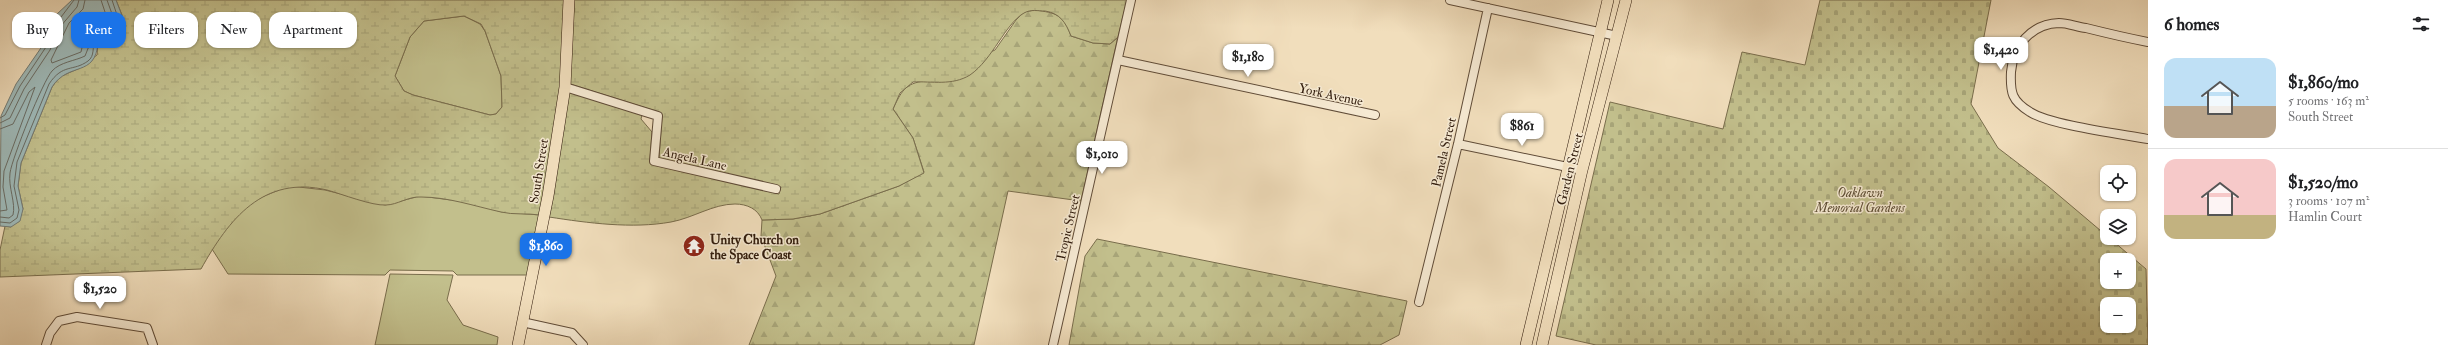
<!DOCTYPE html>
<meta charset="utf-8">
<style>
body{margin:0;font-family:"IM FELL Double Pica",serif;background:#f6f6f6;color:#202124;height:100vh;display:flex;flex-direction:column;font-size:15px;white-space:nowrap}
*{box-sizing:border-box;margin:0}
p{font-size:13px;color:#757577}
.icon{flex:none;width:22px;height:22px;fill:none;stroke:currentColor;stroke-width:2;stroke-linecap:round;stroke-linejoin:round}
.map{position:relative;flex:1;overflow:hidden}
.side{display:flex;flex-direction:column;background:#fff;width:300px}
.side>*{flex:none}
.hud{position:absolute;left:12px;top:12px;width:380px;height:36px;display:flex;gap:8px}
.tools{position:absolute;left:2100px;top:165px;display:grid;gap:8px}
.tools a{display:grid;place-items:center;width:36px;height:36px;border-radius:8px;background:#fff;box-shadow:0 1px 3px #0004;font-size:20px}
.price{position:absolute;translate:-50% -34px;padding:0 9px;border-radius:8px;background:#fff;color:#222;font-size:13px;line-height:26px;filter:drop-shadow(0 1px 2px #0008)}
.price::after{content:'';position:absolute;left:50%;top:24px;width:12px;height:9px;margin-left:-6px;background:inherit;clip-path:polygon(0 0,100% 0,50% 100%)}
.price.current{background:#1a73e8;color:#fff}
ul{padding:0;list-style:none}
li{display:flex;align-items:center;gap:12px;height:100px;padding:0 16px}
li+li{border-top:1px solid #e0e0e0}
li span{display:grid;place-items:center;flex:none;width:112px;height:80px;border-radius:12px;color:#555}
li>.icon{margin-inline-start:auto}
span .icon{width:48px;height:48px;fill:#fffc;stroke-width:1}
li b{font-size:17px}
h2{display:flex;justify-content:space-between;align-items:center;height:48px;padding:0 16px;font-size:17px}
.tag{padding:0 14px;border-radius:12px;background:#fff;box-shadow:0 1px 3px #0004;font-size:14px;line-height:36px}
.tag.current{background:#1a73e8;color:#fff}
main{display:flex;flex:1;min-height:0}
.map>svg:first-child{display:block}
.green{fill:#c2bf8c;stroke:#796d4c}
.forest{fill:url(#forest-firs);stroke:#796d4c}
.wetland{fill:url(#wetland-marsh);stroke:#796d4c;fill-rule:evenodd}
.cemetery{fill:url(#cemetery-stones);stroke:#796d4c;fill-rule:evenodd}
.water{fill:#9ebaba;stroke:#727a74}
.lines{fill:none;stroke-linecap:round;stroke-linejoin:round}
.shore{stroke:#676a63;stroke-width:1}
.minor-casing{stroke:#604c38;stroke-width:10}
.major-casing{stroke:#301b0c;stroke-width:12}
.minor{stroke:#f6ead3;stroke-width:8}
.major{stroke:#f1debc;stroke-width:11}
.labels{text-anchor:middle;stroke-width:3;stroke-linejoin:round;paint-order:stroke}
.street-label{font-size:13px;fill:#301b0c;stroke:#f6ead3}
.park-label{font-size:13px;font-style:italic;fill:#5c4c32;stroke:#f6ead3}
.poi-label{font-size:13px;font-weight:bold;fill:#301b0c;stroke:#f6ead3;text-anchor:start}
</style>
<main>
<div class="map">
<svg width="2148" height="345" viewBox="0 0 2148 345">
<defs>
<pattern id="forest-firs" width="22" height="20" patternUnits="userSpaceOnUse"><rect width="22" height="20" fill="#c2bf8c"/><path d="M5 1l3.5 6h-7zM16 11l3.5 6h-7z" fill="#a7a478"/></pattern>
<pattern id="wetland-marsh" width="20" height="14" patternUnits="userSpaceOnUse"><rect width="20" height="14" fill="#c2bf8c"/><path d="M1 5h8M5 5V1M11 12h8M15 12V8" fill="none" stroke="#a7a478"/></pattern>
<pattern id="cemetery-stones" width="16" height="16" patternUnits="userSpaceOnUse"><rect width="16" height="16" fill="#c2bf8c"/><path d="M2 7V4a2 2 0 0 1 4 0v3zM10 15v-3a2 2 0 0 1 4 0v3z" fill="#a7a478"/></pattern>
</defs>
<rect width="100%" height="100%" fill="#f1debc"/>
<filter id="stains"><feTurbulence type="fractalNoise" baseFrequency=".005" numOctaves="4"/><feColorMatrix values="0 0 0 0 .2 0 0 0 0 .09 0 0 0 0 .02 0 0 0 .5 -.17"/></filter>
<radialGradient id="worn" r=".72"><stop offset=".6" stop-color="#630" stop-opacity="0"/><stop offset="1" stop-color="#630" stop-opacity=".3"/></radialGradient>
<path class="green" d="M464,16l16,8 5,7 16,45 1,31 -6,7 -6,1 -77,-20 -9,-4 -9,-15 15,-39 14,-16z
M290,186l35,4 60,15 35,-9 47,6 35,10 38,3 -12,60h-71l-4,-4 -63,-1 -5,5 -157,-1 -16,-25c10,-17 27,-41 46,-50 10,-5 21,-9 32,-13z
M390,274l63,1 -6,25 16,25 35,12 -1,8h-122z"/>
<path class="forest" d="M1035,10c21,3 28,4 36,26l22,7 17,1 7,-6v3l-36,160 -73,-10 -34,154h-225l27,-69 -15,-40 1,-16 31,-1 27,-5 79,-28 25,-14 -11,-34 -20,-29c8,-17 12,-26 32,-28l70,-31 21,-30 8,-8z
M1097,239l310,62 -8,34 -19,10h-311l16,-89z"/>
<path class="wetland" d="M116,0h449l-4,86 -21,129c-13,-2 -27,0 -39,-3 -27,-6 -53,-15 -80,-15 -12,-1 -24,8 -35,8 -14,1 -44,-11 -59,-15 -64,-15 -98,29 -126,79l-201,8v-27l5,-24 6,1 12,-18 -5,-23 3,-23 31,-76 7,-10 21,-9 17,-13 1,-12 10,-2 14,-26zM464,16l17,8 4,7 16,45 1,31 -6,7 -6,1 -77,-20 -9,-4 -9,-15 15,-39 14,-16z
M574,0h553l-9,37 -8,7 -17,-1 -22,-7c-5,-13 -11,-23 -26,-25 -7,0 -14,-2 -21,2 -19,11 -31,46 -54,62 -18,11 -38,6 -57,7l-13,11 -7,16 20,29 11,35 -25,13 -79,28 -27,5 -31,1c-4,-11 -15,-16 -27,-16 -22,0 -42,14 -64,18 -39,7 -83,1 -122,-5l20,-125 73,23 -1,4 11,13 -2,28 4,5 125,29 2,-7 -122,-29 3,-42 -3,-4 -89,-28z"/>
<path class="cemetery" d="M1820,0h171l-20,104 27,44 51,39 97,82 2,76h-552l-40,-9 54,-234 113,27 19,-77 63,13zM2107,260h22v22h-22zM2107,304h22v22h-22z"/>
<path class="water" d="M72,0h44l10,26 -6,11 -22,6c-3,35 -29,18 -46,44l-31,76 -3,23 5,23 -3,12 -9,6 -11,-1 1,-110 15,-32 27,-39 14,-31z"/>
<g class="lines">
<path class="shore" d="M85,0l-2,9 -14,14 -18,37 1,3 29,-11 3,-13 4,-7 21,-8 -8,-24
M0,118l5,-3 15,-29 26,-39 9,-22 19,-25
M0,123l10,-5 14,-29 26,-39 10,-23 17,-20 2,-7
M0,129l13,-5 16,-32 6,-5 -31,84 -1,16 4,23 -7,1
M0,217l9,1 4,-3c3,-12 -5,-28 -3,-42 2,-15 33,-92 42,-102 8,-9 23,-10 33,-15l8,-20 21,-7 2,-4 -9,-25
M0,222l10,1 7,-5 2,-8 -5,-24 3,-24 32,-78c14,-21 24,-12 39,-23 7,-5 4,-14 7,-21l22,-7 4,-6 -9,-27"/>
<g class="minor-casing">
<path id="minor" d="M1450,0l167,36
M2148,42c-21,-4 -42,-9 -62,-14 -9,-1 -18,-5 -27,-5 -28,1 -46,23 -48,49 -1,21 1,29 19,40 20,13 91,22 118,27
M1118,60l257,55
M565,87l93,29 -4,45 122,28
M1458,144l124,26
M1419,302l39,-158 30,-136
M522,322l50,11 11,12
M46,345l4,-12 9,-12 18,-4 70,11 6,17
M1053,345l78,-345"/>
</g>
<g class="major-casing">
<path id="major" d="M518,345l30,-149 17,-109 4,-87
M1526,345l82,-345
M1542,345l40,-175 44,-170"/>
</g>
<use href="#minor" class="minor"/>
<use href="#major" class="major"/>
</g>
<defs>
<g id="temple-disc" transform="scale(1.15)"><circle r="9.5" fill="#8f2418" stroke="#f6ead3"/><path d="M0-6L5-2H3V0L6.5 2.5H4V6H1.5V3h-3V6H-4V2.5H-6.5L-3 0V-2H-5Z" fill="#fff"/></g>
</defs>
<g fill-rule="evenodd">
<use href="#temple-disc" x="694" y="246"/>
</g>
<g class="labels">
<g class="street-label">
<text transform="translate(1331 94) rotate(12)" y="5">York Avenue</text>
<text transform="translate(1443 152) rotate(-77)" y="5">Pamela Street</text>
<text transform="translate(695 158) rotate(13)" y="5">Angela Lane</text>
<text transform="translate(1569 169) rotate(-76)" y="5">Garden Street</text>
<text transform="translate(538 171) rotate(-81)" y="5">South Street</text>
<text transform="translate(1067 228) rotate(-77)" y="5">Tropic Street</text>
</g>
<g class="park-label">
<text x="1860" y="197">Oaklawn<tspan x="1860" dy="15">Memorial Gardens</tspan></text>
</g>
<g class="poi-label">
<text x="710" y="244">Unity Church on<tspan x="710" dy="15">the Space Coast</tspan></text>
</g>
</g>
<rect width="100%" height="100%" filter="url(#stains)"/>
<rect width="100%" height="100%" fill="url(#worn)"/>
</svg>
<div class="tools">
<a><svg class="icon" aria-label="locate" viewBox="0 0 24 24"><circle cx="12" cy="12" r="6"/><path d="M12 2v4M12 18v4M2 12h4M18 12h4"/></svg></a>
<a><svg class="icon" aria-label="layers" viewBox="0 0 24 24"><path d="M12 4l9 5-9 5-9-5zM3 14l9 5 9-5"/></svg></a>
<a>+</a>
<a>−</a>
</div>
<b class="price" style="left:2001px;top:71px">$1,420</b>
<b class="price" style="left:1248px;top:78px">$1,180</b>
<b class="price" style="left:1522px;top:147px">$861</b>
<b class="price" style="left:1102px;top:175px">$1,010</b>
<b class="price current" style="left:546px;top:267px">$1,860</b>
<b class="price" style="left:100px;top:310px">$1,520</b>
<div class="hud">
<a class="tag">Buy</a>
<a class="tag current">Rent</a>
<a class="tag">Filters</a>
<a class="tag">New</a>
<a class="tag">Apartment</a>
</div>
</div>
<section class="side">
<h2>6 homes<svg class="icon" aria-label="filters" viewBox="0 0 24 24"><path d="M4 7h16M4 17h16"/><circle cx="9" cy="7" r="2"/><circle cx="15" cy="17" r="2"/></svg></h2>
<ul>
<li><span style="background:linear-gradient(#bfe0f5 60%,#b9a48a 0)"><svg class="icon" aria-label="home" viewBox="0 0 24 24"><path d="M3 11l9-7 9 7M6 9v11h12V9"/></svg></span><div><b>$1,860/mo</b><p>5 rooms · 163 m²</p><p>South Street</p></div></li>
<li><span style="background:linear-gradient(#f6c9c9 70%,#c2b280 0)"><svg class="icon" aria-label="home" viewBox="0 0 24 24"><path d="M3 11l9-7 9 7M6 9v11h12V9"/></svg></span><div><b>$1,520/mo</b><p>3 rooms · 107 m²</p><p>Hamlin Court</p></div></li>
</ul>
</section>
</main>
